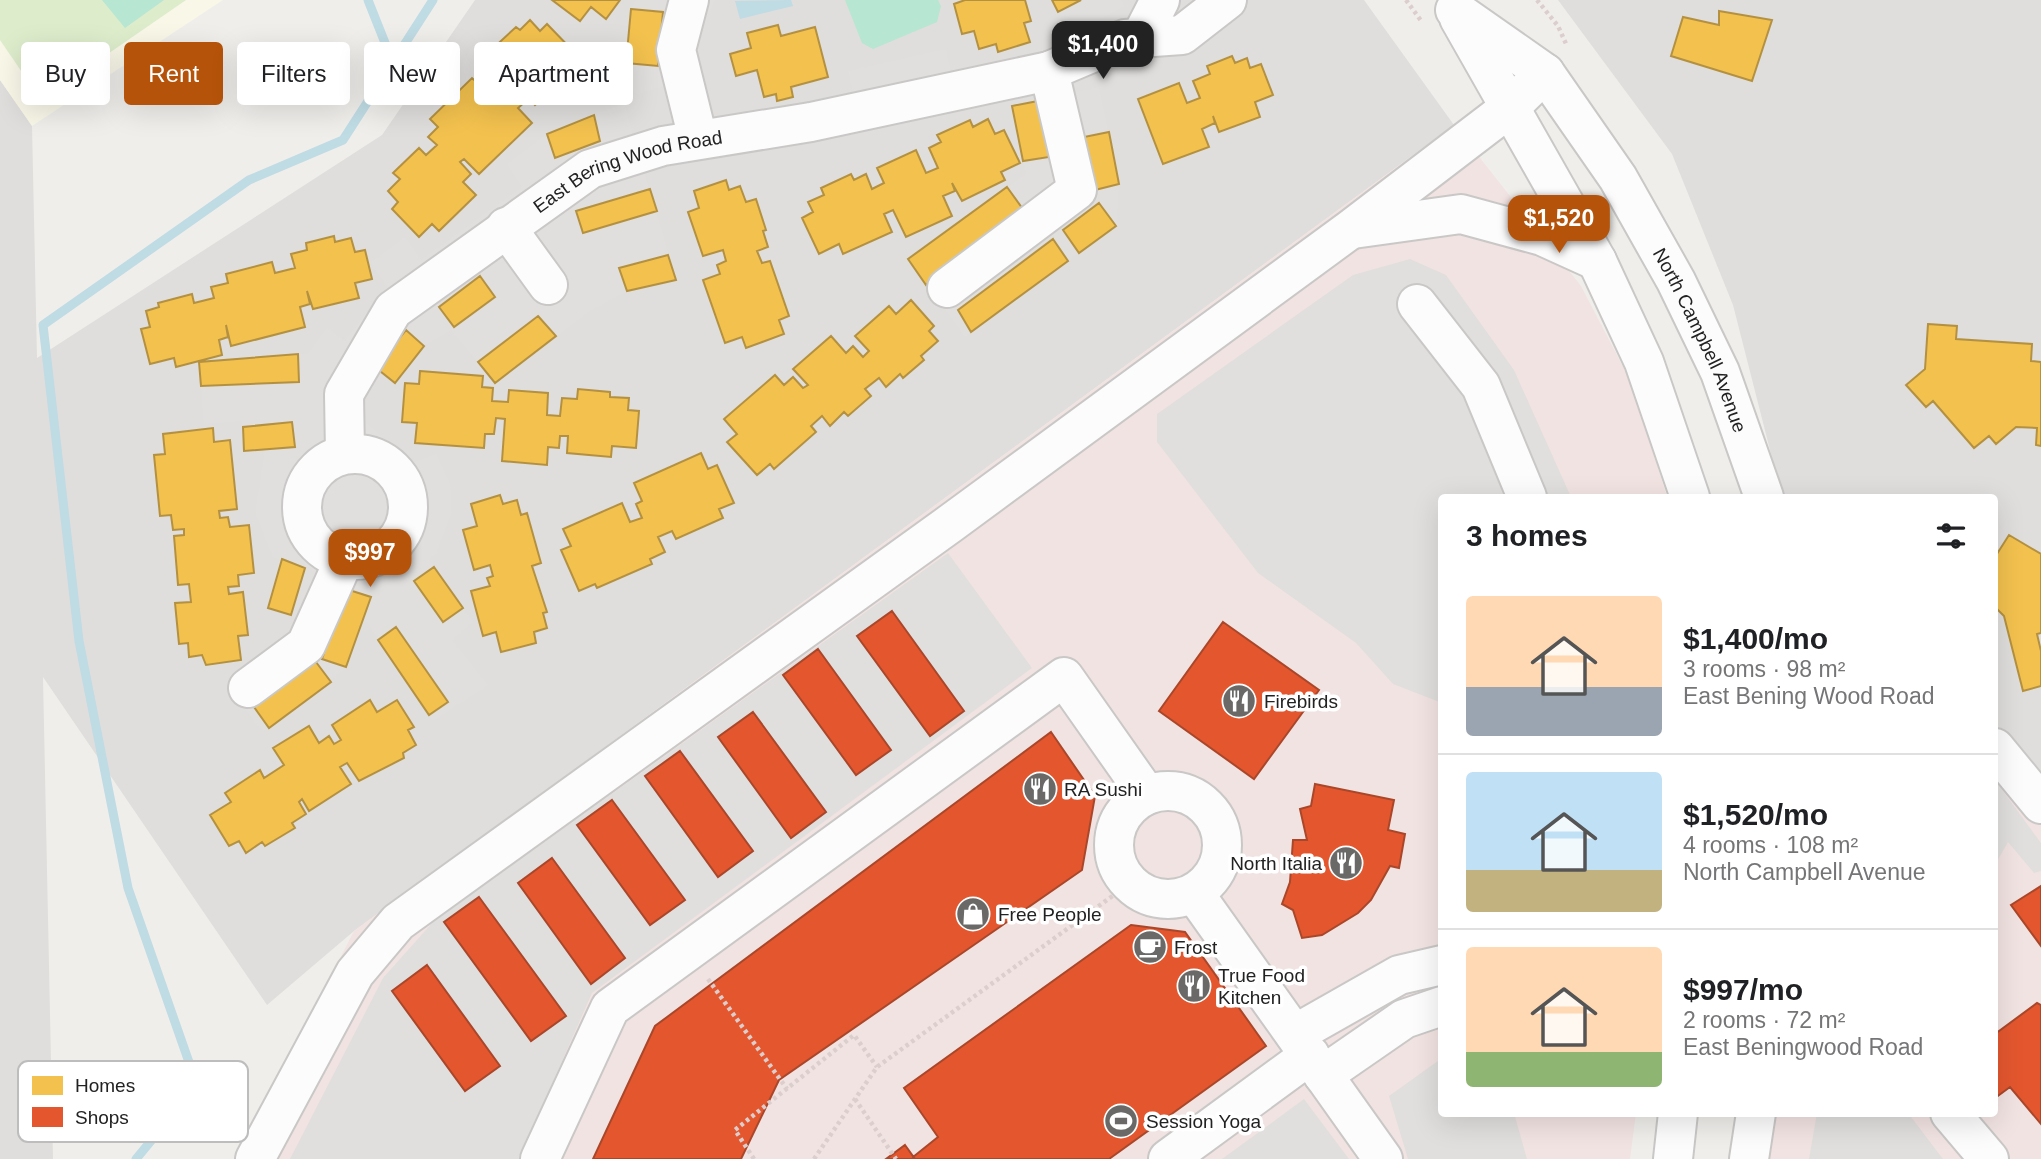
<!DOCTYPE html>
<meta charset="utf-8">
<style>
body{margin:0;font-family:Arial,sans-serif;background:#f2f2f2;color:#202124;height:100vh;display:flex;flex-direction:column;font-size:26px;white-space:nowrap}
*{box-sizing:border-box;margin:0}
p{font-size:23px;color:#757577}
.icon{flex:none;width:38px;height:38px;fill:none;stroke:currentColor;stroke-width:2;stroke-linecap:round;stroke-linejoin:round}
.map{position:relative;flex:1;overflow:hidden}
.details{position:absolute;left:1438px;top:494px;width:560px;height:623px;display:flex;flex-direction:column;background:#fff;border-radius:7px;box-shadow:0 7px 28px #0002}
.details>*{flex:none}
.guide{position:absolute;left:21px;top:42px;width:665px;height:63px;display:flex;gap:14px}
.price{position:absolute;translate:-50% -60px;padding:0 16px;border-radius:14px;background:#b45309;color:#fff;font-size:23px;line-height:46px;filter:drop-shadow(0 2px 4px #0008)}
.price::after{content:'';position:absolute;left:50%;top:42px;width:21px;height:16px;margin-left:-10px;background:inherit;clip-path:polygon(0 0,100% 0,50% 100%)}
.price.selected{background:#222;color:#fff}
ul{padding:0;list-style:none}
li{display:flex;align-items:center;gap:21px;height:175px;padding:0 28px}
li+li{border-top:2px solid #e0e0e0}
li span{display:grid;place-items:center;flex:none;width:196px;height:140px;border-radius:7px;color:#555}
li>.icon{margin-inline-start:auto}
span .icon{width:84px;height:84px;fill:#fffc;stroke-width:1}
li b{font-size:30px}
h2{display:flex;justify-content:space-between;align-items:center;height:84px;padding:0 28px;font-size:30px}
.chip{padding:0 24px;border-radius:7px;background:#fff;box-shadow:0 7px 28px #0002;font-size:24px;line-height:63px}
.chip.selected{background:#b45309;color:#fff}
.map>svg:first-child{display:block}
.residential{fill:#dfdedc}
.commercial{fill:#f1e3e1}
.education{fill:#f8f7e8}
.grass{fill:#ddeccb}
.pitch{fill:#b7e6d2}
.parking{fill:#e0dfde}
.water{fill:#bfdbe3}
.homes{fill:#f2c14e;stroke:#b49141;stroke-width:2}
.shops{fill:#e4572e;stroke:#aa472a;stroke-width:2}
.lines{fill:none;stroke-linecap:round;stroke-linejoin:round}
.stream{stroke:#bfdbe3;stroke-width:9}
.minor-casing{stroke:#c9c8c7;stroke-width:42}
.path{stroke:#dccecd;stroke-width:4.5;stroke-dasharray:3.5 3.5;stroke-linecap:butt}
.minor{stroke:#fdfcfc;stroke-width:38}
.labels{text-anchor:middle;stroke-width:7;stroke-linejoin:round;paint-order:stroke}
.street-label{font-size:19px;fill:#222;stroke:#fff}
.poi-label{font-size:19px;fill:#222;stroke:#fff;text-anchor:start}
.key{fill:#fff;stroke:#bdbdbd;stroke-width:2}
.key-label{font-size:19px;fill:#222}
</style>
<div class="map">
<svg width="2041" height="1159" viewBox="0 0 2041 1159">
<rect width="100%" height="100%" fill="#f0eeeb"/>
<path class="residential" d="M475,0h889l90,125 -1100,806 -87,74 -224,-328 10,482h-53v-1079l32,46 5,232 345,-223z
M1558,0h483v796l-46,-66v-233h-213l-49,-192 -61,-151z"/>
<path class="commercial" d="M1454,125l127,161 51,98 35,113h-225v616h194l-6,46h-1393l117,-228z
M1995,730l46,66v363h-276l4,-46h226z"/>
<path class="education" d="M0,0h223l-191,126 -32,-46z"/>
<path class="grass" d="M0,0h186l-145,100 -41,-60z"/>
<path class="pitch" d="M102,0h62l-39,28z
M845,0h93l3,6 -4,16 -64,27 -11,-6z"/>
<path class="parking" d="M636,0h79l-13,26 -7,51 -60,18 -9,-32 5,-54z
M1052,0h69l3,6 -52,29z
M946,49l6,28 -98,22 -6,-28z
M1099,87l20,97 -2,41 -152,112 -57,-78 118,-85 -14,-68z
M624,103l52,177 -51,12 -35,19 -95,72 -44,-53 -27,16 -29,37 -21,-16 -8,11 -2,43 48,42 24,-9 14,29 2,29 -16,42 -7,6 44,62 -21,18 36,45 -55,36 -69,-103 -19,51 -82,63 -27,-34 68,-76 -36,-16 14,-46 -9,-3 -18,-44 10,-63 -21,1 -2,-30 -38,3 -5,-62 110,-9 18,-26 18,14 42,-55 -17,-23 35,-26 16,23 101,-73 -15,-23 40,-30z
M1410,259l36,16 68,95 57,127h-129v206l-49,-19 -37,-41 -98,-70 -101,-131v-28l196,-139z
M948,553l84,115 -440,325 -73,166h-229l93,-181 50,-56z
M1995,780l46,63v28l-7,2 -26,-31 -13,23z
M1442,1058v55h72l13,46h-119l-19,-63z
M1304,1099l45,60h-127z
M1817,1113h91l35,46h-134z"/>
<path class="water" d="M791,0l2,6 -53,13 -5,-18z"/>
<path class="homes" d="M552,0h68l-14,19 -15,-12 -11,14z
M1025,0l6,21 -7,2 6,19 -32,10 -2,-8 -17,5 -5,-18 -12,3 -8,-30 11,-4z
M1052,0h29l-23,12z
M631,9l32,3 -5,54 -32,-3z
M1719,11l53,9 -20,61 -81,-25 12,-39 36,8z
M530,20l10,11 7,-7 29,30 -11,10 5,7 -35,34 -12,-13 -4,4 6,6 -7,6 14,15 -53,51 -15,-15 -4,3 11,12 -8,8 13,13 -37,36 -7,-7 -13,13 -27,-28 6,-7 -10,-11 12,-12 -7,-6 26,-25 7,7 11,-10 -9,-8 10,-10 -8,-8 42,-41 9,8 10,-9 -9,-9 14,-13 -6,-4 26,-24 4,3z
M778,25l3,11 34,-9 13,50 -37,10 2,10 -16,4 -1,-7 -12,3 -7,-27 -21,6 -6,-22 21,-6 -4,-15z
M1232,56l3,7 12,-5 3,10 11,-4 12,31 -18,7 5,15 -41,15 -6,-16 2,7 -13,6 7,18 -46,17 -25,-65 41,-16 8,20 13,-5 -7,-17 17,-7 -3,-8z
M1038,101l11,56 -26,4 -11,-55z
M594,115l6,26 -45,17 -8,-24z
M988,119l7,15 9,-4 16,33 -19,9 4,8 -43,21 -10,-18 3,8 -12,5 9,20 -46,21 -13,-27 -9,4 8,18 -49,22 -4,-10 -20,10 -17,-36 11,-6 -5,-10 16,-7 -3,-7 30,-14 3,6 12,-6 6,15 12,-6 -7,-15 39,-18 10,23 12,-5 -9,-20 12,-6 -4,-7 33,-15 3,7z
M1109,132l10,52 -24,6 -11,-53z
M726,180l3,10 11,-4 6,16 10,-3 10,31 -3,1 5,16 -11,4 5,12 8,-2 19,55 -10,4 5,14 -38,14 -4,-11 -17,6 -22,-63 17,-6 -3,-9 9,-4 -3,-11 -20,6 -15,-44 11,-4 -5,-17z
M1007,187l18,25 -99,73 -18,-26z
M650,189l7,22 -74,22 -7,-22z
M1099,203l17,23 -37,27 -16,-23z
M334,236l1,6 16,-4 4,14 10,-2 7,29 -17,4 4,15 -46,11 -6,-18 3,13 -10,3 5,20 -74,19 -5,-21 2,12 -9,3 3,15 -46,12 -2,-9 -24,6 -9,-35 9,-2 -4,-16 13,-4 -1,-4 34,-9 2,9 20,-5 -3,-11 17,-4 -2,-9 46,-12 3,11 20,-5 -4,-14 16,-4 -1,-7z
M1053,239l15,22 -97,71 -13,-22z
M668,255l8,25 -49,11 -8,-23z
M480,276l15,21 -41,30 -15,-20z
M911,300l23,26 -5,5 9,10 -17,15 3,4 -21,18 -3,-4 -14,13 -7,-9 -14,11 6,7 -23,20 -4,-4 -14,14 -8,-10 -11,10 5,6 -42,37 -4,-5 -13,11 -30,-33 10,-8 -13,-15 51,-44 9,10 9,-8 10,11 5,-3 -15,-16 38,-33 15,17 7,-7 10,11 6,-6 -14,-15 34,-30 7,8z
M538,316l18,20 -61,47 -17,-21z
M1928,324l29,2 -1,13 76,5 -1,17 10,1v84l-5,-1 1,-17 -21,-1 -20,17 -7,-8 -15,12 -41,-47 -7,6 -20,-22 19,-16z
M406,330l18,16 -29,37 -20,-16z
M298,354l1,28 -98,4 -2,-24z
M420,371l63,5 -1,11 11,1 -1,13 16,1 1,-12 39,3 -1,22 13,1 2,-18 15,1 1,-10 32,3v5l19,1 -1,12 11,1 -3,37 -24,-2 -1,11 -44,-4 1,-17h-8l-1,12 -11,-1 -1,18 -45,-4 3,-42 -9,-1 -2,16h-9l-1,14 -69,-5 2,-20 -15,-1 3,-39 14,1z
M292,422l3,25 -51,4 -1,-24z
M213,428l1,14 16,-2 7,69 -18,2 1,7 8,-1 2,10 19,-2 5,48 -16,2 1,11 -11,1 1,7 14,-2 5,43 -10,1 3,24 -35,5 -4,-10 -13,2 -1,-14 -9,1 -4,-41 16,-1 -2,-18 -11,1 -4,-49 10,-1v-6l-11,1 -2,-15 -11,1 -6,-61 11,-1 -2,-20z
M701,453l7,16 9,-4 17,38 -15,6 4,9 -47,21 -4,-8 -14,6 7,15 -15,7 2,5 -55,24 -2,-4 -16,7 -18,-41 10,-4 -8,-17 59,-26 8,19 12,-4 -6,-14 6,-3 -8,-18z
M500,495l3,9 14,-4 4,15 6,-2 14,50 -9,3 15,46 -4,1 4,15 -13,4 2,11 -35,9 -5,-20 -13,4 -12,-45 19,-5 -3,-8 6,-2 -3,-11 -16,5 -11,-40 14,-4 -6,-22z
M2009,535l32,19v79l-4,1 4,17v35l-18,5 -19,-75 -9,-9v-50z
M282,559l23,9 -14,47 -23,-7z
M434,567l29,41 -20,14 -29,-41z
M346,589l25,8 -25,70 -24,-8z
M396,627l52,75 -19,13 -51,-75z
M316,662l15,20 -62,46 -15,-21z
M370,700l7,12 20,-12 17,27 -6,3 8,15 -13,8 1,5 -45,23 -12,-18 -7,4 11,17 -42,27 -7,-12 -3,3 7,12 -14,9 3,5 -30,18 -3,-4 -16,11 -7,-12 -10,5 -19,-31 21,-13 -6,-9 35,-23 4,8 20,-13 -11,-17 36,-22 10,17 10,-7 5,8 7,-4 -9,-15z"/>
<path class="shops" d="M892,611l72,100 -34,25 -73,-100z
M1223,622l96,68 -65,89 -95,-68z
M818,649l73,101 -35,25 -73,-100z
M753,712l73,100 -35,26 -73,-101z
M1051,732l44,64 -13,74 -303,210 -38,79h-148l62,-133z
M680,751l73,100 -35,26 -73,-101z
M1315,784l79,16 -6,30 17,4 -6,34 -9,-2 -19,34 -13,13 -36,22 -20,3 -9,-28 -11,-6 8,-22 3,-42h14l-7,-31 11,-3z
M612,800l73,100 -35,25 -73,-100z
M552,858l73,100 -34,26 -73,-101z
M2041,886v60l-30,-41z
M479,897l87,119 -35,25 -87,-119z
M1131,925l54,7 81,114 -157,113h-194l-2,-2 25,-20 -34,-49z
M427,965l73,101 -35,25 -73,-100z
M2037,1003l4,2v119l-31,-37 -15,11v-64z
M905,1145l10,14h-29z"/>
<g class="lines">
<path class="stream" d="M368,0l25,63
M136,1159l61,-74 -69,-197 -49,-247 -36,-316 206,-145 94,-40 90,-140"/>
<g class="minor-casing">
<g id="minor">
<path d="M689,0l-13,50 22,89"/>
<path id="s1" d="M1455,10l90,63 73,105 58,103 44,91 44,125"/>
<path d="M1459,18l138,243 47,101 46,135"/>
<path d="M1141,37l19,-37"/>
<path d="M506,227l42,58"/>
<path d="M1353,229l108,-15 81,22 55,25"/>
<path d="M947,288l130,-98 -28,-119"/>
<path d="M1417,304l64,82 46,111"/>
<circle cx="355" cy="507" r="53"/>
<path id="s2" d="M345,454l-1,-60 49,-84 197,-141 73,-23 148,-24 238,-51 76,-32 57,-4 45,-35"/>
<path d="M248,688l58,-43 38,-85"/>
<path d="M1995,748l46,56"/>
<circle cx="1168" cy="845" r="54"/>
<path d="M1194,893l189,266"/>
<path d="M1295,1034l104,-59 43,-10"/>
<path d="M1323,1075l81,-56 38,-13"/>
<path d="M1950,1113l39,46"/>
<path d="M255,1159l100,-186 43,-51 553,-399 400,-294 157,-120 37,-36"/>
<path d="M540,1159l70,-151 454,-331 83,118"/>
<path d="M1168,1159l142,-104"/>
<path d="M1673,1159l5,-46"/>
<path d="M1749,1159l7,-46"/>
</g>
</g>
<path class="path" d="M1406,0l16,22
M1537,0l21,26 9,20
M708,979l79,110
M855,1099l41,60
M754,1159l-19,-29 119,-95 23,32
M814,1159l63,-92 252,-183"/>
<use href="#minor" class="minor"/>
</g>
<defs>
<g id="restaurant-disc" transform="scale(1.75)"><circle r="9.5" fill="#6a6968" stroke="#fff"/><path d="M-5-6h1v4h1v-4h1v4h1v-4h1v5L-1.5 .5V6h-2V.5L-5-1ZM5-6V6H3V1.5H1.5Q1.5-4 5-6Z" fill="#fff"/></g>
<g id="shop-disc" transform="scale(1.75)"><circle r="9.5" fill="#6a6968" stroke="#fff"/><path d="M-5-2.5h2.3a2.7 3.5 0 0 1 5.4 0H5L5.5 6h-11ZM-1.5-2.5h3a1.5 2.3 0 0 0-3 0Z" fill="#fff"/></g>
<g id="cafe-disc" transform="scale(1.75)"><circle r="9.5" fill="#6a6968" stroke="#fff"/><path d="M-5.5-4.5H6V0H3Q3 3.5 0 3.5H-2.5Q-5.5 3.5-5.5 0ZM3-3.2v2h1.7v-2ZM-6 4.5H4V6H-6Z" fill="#fff"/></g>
<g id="stadium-disc" transform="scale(1.75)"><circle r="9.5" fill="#6a6968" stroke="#fff"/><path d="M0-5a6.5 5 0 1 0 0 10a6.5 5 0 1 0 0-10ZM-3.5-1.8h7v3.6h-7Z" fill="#fff"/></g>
</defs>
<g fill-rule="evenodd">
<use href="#restaurant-disc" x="1239" y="701"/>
<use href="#restaurant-disc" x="1040" y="789"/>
<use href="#restaurant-disc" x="1346" y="863"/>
<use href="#shop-disc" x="973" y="914"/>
<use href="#cafe-disc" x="1150" y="947"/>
<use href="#restaurant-disc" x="1194" y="986"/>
<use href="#stadium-disc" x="1121" y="1121"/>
</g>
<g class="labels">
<g class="street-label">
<text dy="7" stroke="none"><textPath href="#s2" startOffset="434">East Bering Wood Road</textPath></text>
<text dy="7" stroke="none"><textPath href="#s1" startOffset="420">North Campbell Avenue</textPath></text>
</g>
<g class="poi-label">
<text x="1264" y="708">Firebirds</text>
<text x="1064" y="796">RA Sushi</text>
<text x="1322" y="870" text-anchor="end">North Italia</text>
<text x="998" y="921">Free People</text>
<text x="1174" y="954">Frost</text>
<text x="1218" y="982">True Food<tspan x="1218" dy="22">Kitchen</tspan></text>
<text x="1146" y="1128">Session Yoga</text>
</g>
</g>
<rect x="18" y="1061" width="230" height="81" rx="10" class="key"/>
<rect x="32" y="1076" width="31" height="19" fill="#f2c14e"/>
<rect x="32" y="1107" width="31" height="20" fill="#e4572e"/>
<g class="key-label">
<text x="75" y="1092">Homes</text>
<text x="75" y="1124">Shops</text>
</g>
</svg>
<b class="price selected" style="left:1103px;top:81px">$1,400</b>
<b class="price" style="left:1559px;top:255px">$1,520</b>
<b class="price" style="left:370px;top:589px">$997</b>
<div class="guide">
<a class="chip">Buy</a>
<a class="chip selected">Rent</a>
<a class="chip">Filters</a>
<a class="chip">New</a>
<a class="chip">Apartment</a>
</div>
<section class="details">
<h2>3 homes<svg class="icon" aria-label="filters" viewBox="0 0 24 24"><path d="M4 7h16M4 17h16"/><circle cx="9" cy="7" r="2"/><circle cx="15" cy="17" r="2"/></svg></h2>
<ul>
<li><span style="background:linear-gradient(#ffd9b3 65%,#9aa5b1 0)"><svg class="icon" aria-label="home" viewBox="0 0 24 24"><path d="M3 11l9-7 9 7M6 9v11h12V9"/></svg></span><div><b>$1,400/mo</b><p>3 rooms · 98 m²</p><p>East Bening Wood Road</p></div></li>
<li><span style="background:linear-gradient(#bfe0f5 70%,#c2b280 0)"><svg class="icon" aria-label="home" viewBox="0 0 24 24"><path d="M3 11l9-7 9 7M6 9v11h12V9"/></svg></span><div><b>$1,520/mo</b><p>4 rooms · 108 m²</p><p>North Campbell Avenue</p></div></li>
<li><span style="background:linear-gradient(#ffd9b3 75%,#8fb573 0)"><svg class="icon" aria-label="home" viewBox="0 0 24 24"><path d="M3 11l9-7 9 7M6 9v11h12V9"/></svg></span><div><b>$997/mo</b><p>2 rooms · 72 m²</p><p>East Beningwood Road</p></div></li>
</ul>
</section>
</div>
